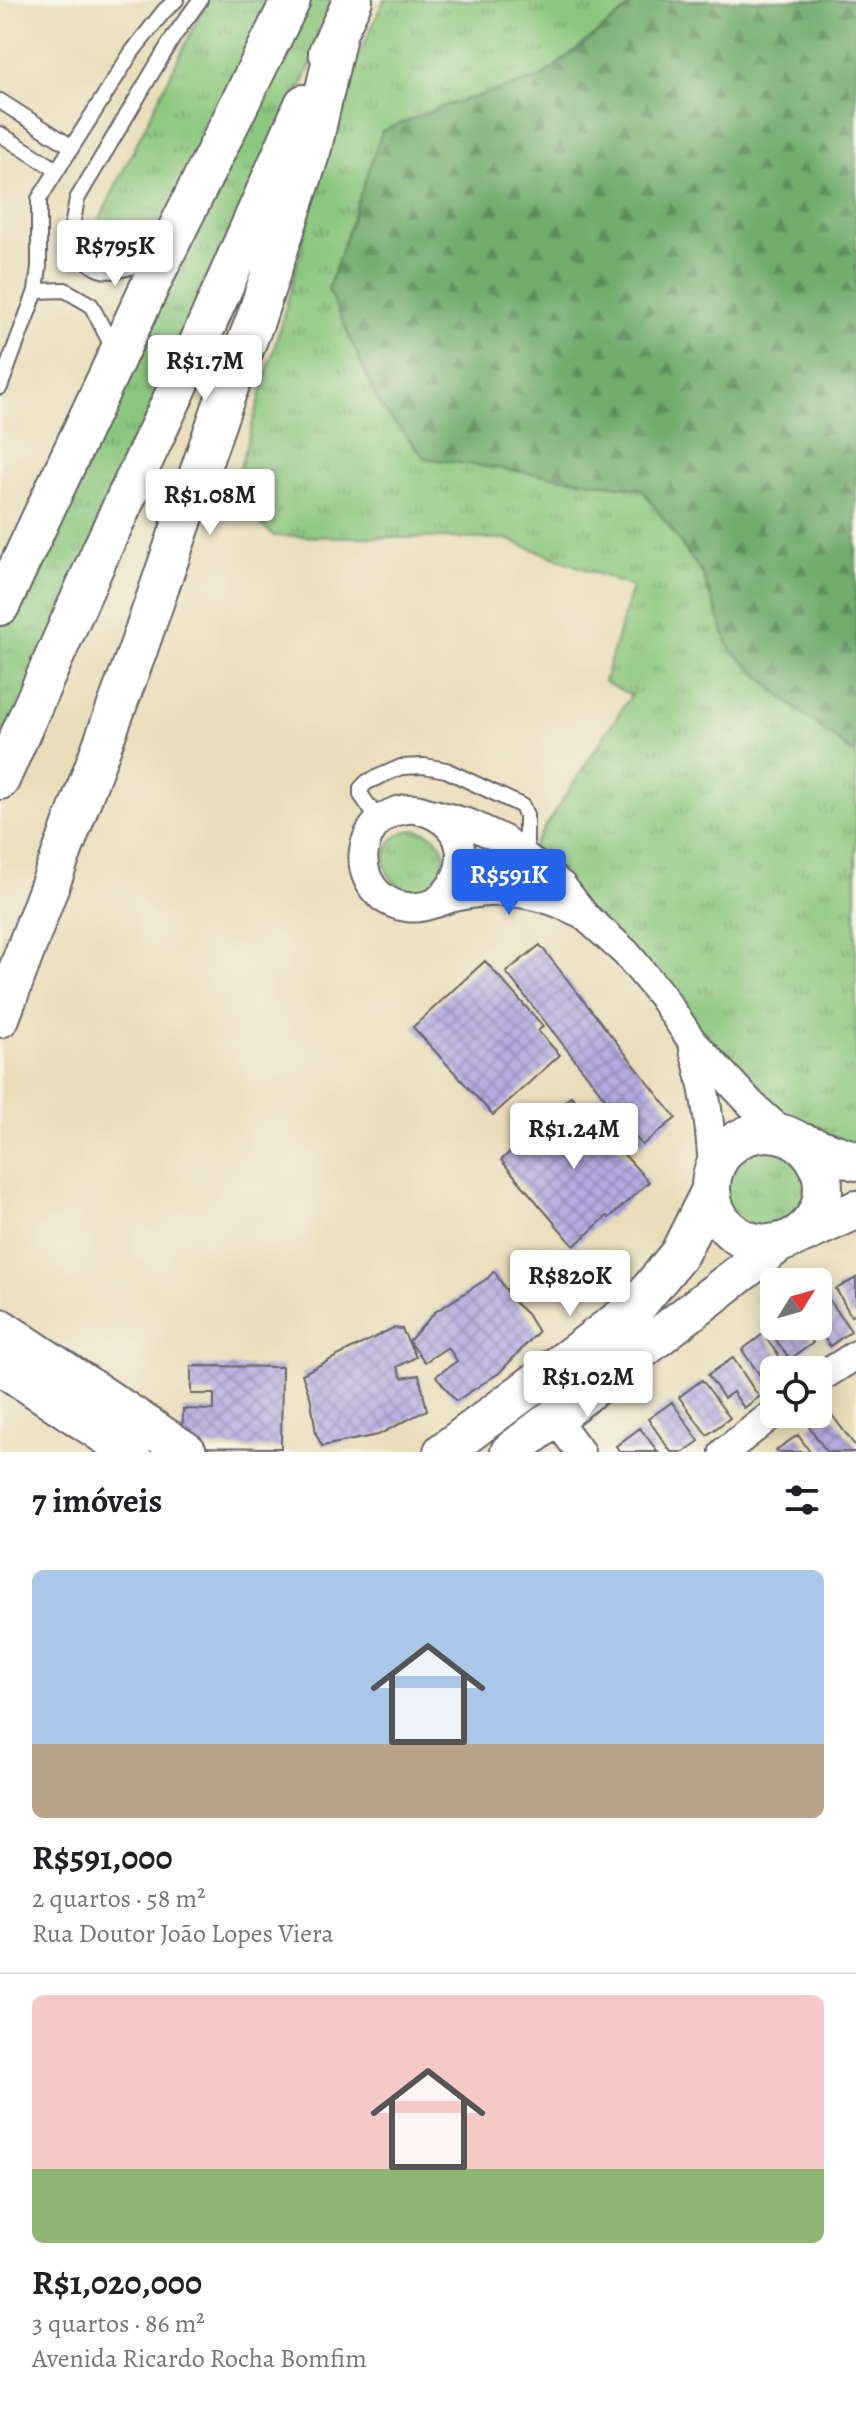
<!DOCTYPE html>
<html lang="pt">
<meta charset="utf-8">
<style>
body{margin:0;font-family:Alegreya,serif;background:#f6f6f6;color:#202124;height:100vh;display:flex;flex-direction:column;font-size:30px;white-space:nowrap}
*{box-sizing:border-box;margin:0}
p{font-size:26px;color:#757577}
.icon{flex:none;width:44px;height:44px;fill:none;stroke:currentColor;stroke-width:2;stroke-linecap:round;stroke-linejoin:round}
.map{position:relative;height:1452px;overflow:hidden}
.details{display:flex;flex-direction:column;background:#fff;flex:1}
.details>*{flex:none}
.needle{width:52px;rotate:53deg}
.controls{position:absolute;left:760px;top:1268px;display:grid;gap:16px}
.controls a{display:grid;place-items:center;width:72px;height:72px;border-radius:12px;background:#fff;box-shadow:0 4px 20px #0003;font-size:40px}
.price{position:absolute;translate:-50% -68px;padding:0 18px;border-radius:8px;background:#fff;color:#222;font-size:26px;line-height:52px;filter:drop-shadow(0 2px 4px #0008)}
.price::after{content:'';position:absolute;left:50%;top:48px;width:24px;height:18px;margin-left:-12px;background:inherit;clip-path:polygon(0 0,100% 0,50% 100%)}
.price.active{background:#2563eb;color:#fff}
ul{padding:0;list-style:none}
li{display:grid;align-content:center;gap:16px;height:424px;padding:0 32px}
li+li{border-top:2px solid #e0e0e0}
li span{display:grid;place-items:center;height:248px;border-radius:12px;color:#555}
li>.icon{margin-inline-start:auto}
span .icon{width:144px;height:144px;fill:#fffc;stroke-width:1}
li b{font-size:34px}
h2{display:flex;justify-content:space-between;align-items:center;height:96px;padding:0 32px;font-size:34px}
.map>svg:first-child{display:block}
.grass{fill:url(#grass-tufts);stroke:#56745c;stroke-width:2}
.forest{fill:url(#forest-firs);stroke:#496754;stroke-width:2}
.building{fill:url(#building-cross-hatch)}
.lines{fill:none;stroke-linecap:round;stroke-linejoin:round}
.lane-casing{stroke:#686467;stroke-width:18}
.street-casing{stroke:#686467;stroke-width:32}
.secondary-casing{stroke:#686467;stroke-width:42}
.lane{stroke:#fff;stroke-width:14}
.street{stroke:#fff;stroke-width:28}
.secondary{stroke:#fff;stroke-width:38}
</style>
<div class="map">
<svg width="856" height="1452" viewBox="0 0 856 1452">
<defs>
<pattern id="grass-tufts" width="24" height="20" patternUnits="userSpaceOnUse" patternTransform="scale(2)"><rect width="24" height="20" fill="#8bc77d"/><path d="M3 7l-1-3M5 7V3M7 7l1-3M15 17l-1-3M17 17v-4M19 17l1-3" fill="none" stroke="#71a168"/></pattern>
<pattern id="forest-firs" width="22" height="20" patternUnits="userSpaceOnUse" patternTransform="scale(2)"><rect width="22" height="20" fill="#70ac6c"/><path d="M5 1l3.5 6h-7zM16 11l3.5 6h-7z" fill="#5c8c5a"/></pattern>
<pattern id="building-cross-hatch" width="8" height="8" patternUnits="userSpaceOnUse" patternTransform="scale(2)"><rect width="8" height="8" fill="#b7ace2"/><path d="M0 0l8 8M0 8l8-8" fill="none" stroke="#948cb8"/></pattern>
</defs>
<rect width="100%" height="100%" fill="#f7f3e8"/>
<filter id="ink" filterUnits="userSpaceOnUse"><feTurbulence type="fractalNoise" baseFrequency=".0125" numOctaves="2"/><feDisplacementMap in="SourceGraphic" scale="16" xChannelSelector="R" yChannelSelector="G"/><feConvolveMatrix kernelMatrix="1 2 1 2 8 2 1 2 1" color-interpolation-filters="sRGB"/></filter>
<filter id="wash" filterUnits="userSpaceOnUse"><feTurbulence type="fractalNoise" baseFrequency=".006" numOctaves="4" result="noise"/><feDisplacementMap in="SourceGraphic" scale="32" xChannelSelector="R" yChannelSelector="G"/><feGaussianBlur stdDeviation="1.8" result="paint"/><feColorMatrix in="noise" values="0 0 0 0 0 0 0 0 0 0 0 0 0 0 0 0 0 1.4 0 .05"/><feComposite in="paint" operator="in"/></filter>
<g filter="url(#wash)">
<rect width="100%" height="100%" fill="#e9deb9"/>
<path class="grass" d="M207,0h71l-123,239 -20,8 -20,-4 -16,-23z
M305,0h35l-340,759v-132l261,-543z
M384,0h255l-99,78 -99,29 -86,106 -27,77 97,168 217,31 61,86 27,74 59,54 67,52v404l-53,-16 -277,-287 105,-161 -27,-13 28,-95 -126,-48 -232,-3 -43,-37 61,-214 40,-170z
M385 860a30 30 0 1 1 60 0a30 30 0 1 1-60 0Z
M721 1188a47 47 0 1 1 94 0a47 47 0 1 1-94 0Z"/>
<path class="forest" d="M639,0h217v755l-67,-52 -59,-54 -27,-74 -61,-86 -217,-31 -45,-52 -52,-117 54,-158 59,-24 99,-29z"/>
<g id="blocks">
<path class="building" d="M540,945l136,173 -34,27 -136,-173z
M485,961l58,65 -5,5 22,24 -67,60 -80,-88z
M571,1096l78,86 -40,36 -2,-2 -33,30 -73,-86z
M494,1271l19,30 14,13 11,18 -39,41 -43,28 -20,-25 21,-15 -9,-14 -23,15 -16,-21 26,-29 53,-34z
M856,1278v35l-5,3 -15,-27z
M824,1292l27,39 -21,15 -14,-20 2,-29z
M774,1326h28l11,17 -23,16 -22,-30z
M393,1328l9,1 14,28 -19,10 5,11 17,-3 8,35 -49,25 -56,11 -6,-12 -5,-34 -9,-26z
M763,1334l26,36h-15v14l-5,4 -27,-38z
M733,1358l26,39 -15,11 -11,-16 -9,6 -16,-23z
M191,1366l91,1 -1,81 -99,-1 1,-38 31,1v-16h-23z
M702,1380l28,38 -23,17 -28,-38z
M672,1402l27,39 -15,11h-13l-23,-33z
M829,1411l27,36v5h-29l-18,-25z
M640,1428l18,24h-38l-4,-6z
M798,1435l12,17h-32l-2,-2z"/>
</g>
</g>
<g filter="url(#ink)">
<use href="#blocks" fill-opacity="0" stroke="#686467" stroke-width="2"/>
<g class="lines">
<g class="lane-casing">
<path id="lane" d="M0,101l72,46
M0,134l57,36
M154,262c-48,9 -55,22 -84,-24l7,-39 97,-163 26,-36
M36,291l29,-1 26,15 24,47
M0,387l36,-96 3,-25v-67l93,-147 32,-41 12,-11
M379,821l-18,-26v-7l6,-6 34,-15 23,-1 22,4 76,36 4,9v41"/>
</g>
<g class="street-casing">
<path id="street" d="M434,814l36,10 34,16 58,46 23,30 41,37 35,42 31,46 59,63 32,29
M436,902c37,-29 34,-79 -16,-92 -14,-4 -34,3 -44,14 -26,31 -10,78 31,83 15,3 32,-6 47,-10 43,-10 85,-6 124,15
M694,1050c12,40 17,79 19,121
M818,1379l38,-24
M555,1418l25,34
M724,1452l50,-39"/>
</g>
<g class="secondary-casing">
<path id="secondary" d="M328,52l25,-52
M0,606l162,-346 129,-260
M0,780l102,-231 98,-209 104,-236
M0,1018l136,-363 90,-260 29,-74 57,-173 26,-117
M711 1188a56 56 0 1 1 112 0a56 56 0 1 1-112 0Z
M803,1143l53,18
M801,1235l55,-25
M0,1328l187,124
M0,1365l131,87
M443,1452l192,-144 44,-54 31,-62
M510,1452l268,-208"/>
</g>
<use href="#lane" class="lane"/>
<use href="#street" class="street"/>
<use href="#secondary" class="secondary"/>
</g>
</g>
</svg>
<div class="controls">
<a><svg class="needle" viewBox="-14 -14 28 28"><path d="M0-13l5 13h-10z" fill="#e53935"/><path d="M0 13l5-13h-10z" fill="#757577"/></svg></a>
<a><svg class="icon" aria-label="locate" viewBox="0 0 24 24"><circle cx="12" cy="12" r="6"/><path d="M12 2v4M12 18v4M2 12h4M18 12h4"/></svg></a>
</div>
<b class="price" style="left:115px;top:288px">R$795K</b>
<b class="price" style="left:205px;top:403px">R$1.7M</b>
<b class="price" style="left:210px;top:537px">R$1.08M</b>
<b class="price active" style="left:509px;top:917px">R$591K</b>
<b class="price" style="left:574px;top:1171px">R$1.24M</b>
<b class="price" style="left:570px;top:1318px">R$820K</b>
<b class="price" style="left:588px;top:1419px">R$1.02M</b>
</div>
<section class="details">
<h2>7 imóveis<svg class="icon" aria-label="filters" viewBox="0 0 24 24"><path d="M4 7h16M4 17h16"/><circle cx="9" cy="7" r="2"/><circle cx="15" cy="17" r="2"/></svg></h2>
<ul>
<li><span style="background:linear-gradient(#a9c7e8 70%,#b9a48a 0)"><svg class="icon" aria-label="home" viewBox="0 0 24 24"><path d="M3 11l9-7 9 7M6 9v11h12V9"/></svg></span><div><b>R$591,000</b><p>2 quartos · 58 m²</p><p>Rua Doutor João Lopes Viera</p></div></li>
<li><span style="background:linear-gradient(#f6c9c9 70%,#8fb573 0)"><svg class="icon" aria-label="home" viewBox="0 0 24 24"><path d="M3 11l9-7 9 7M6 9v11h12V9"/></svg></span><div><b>R$1,020,000</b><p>3 quartos · 86 m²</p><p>Avenida Ricardo Rocha Bomfim</p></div></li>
</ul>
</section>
